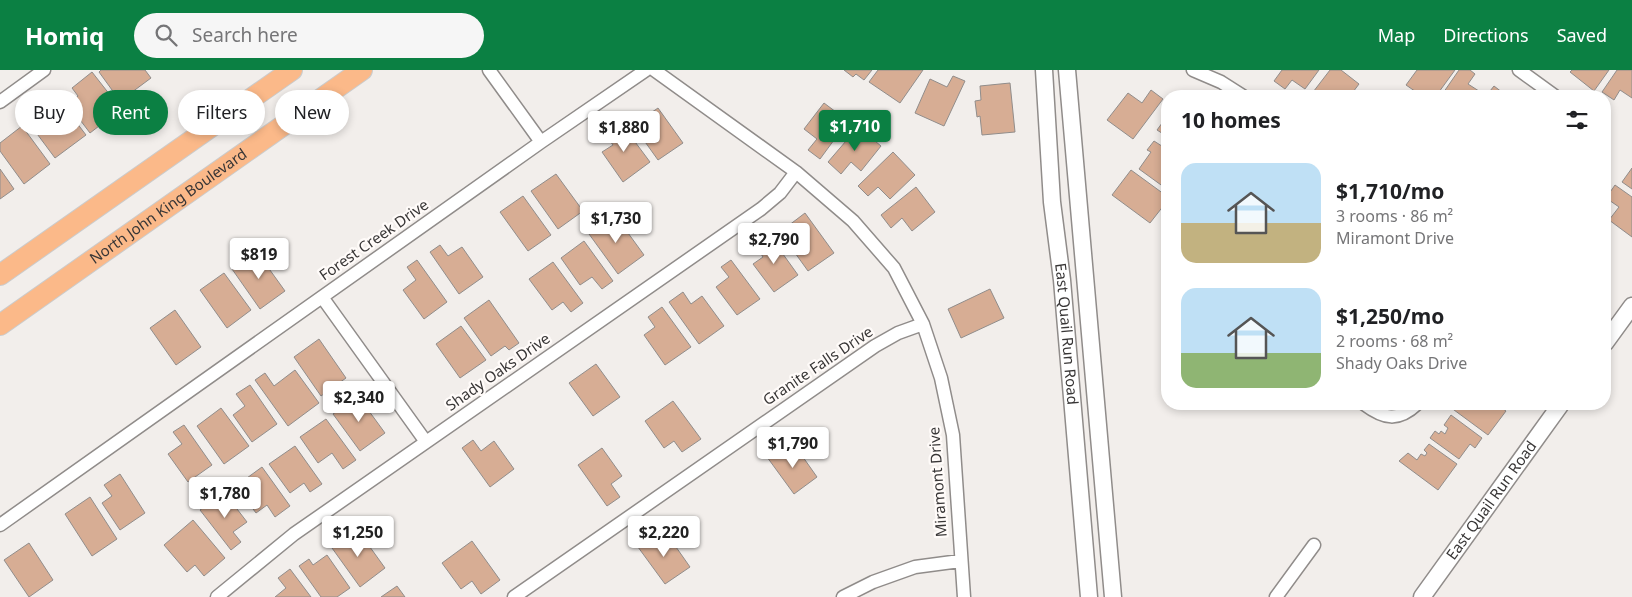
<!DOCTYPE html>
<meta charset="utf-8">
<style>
body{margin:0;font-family:"Noto Sans",sans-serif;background:#f6f6f6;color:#202124;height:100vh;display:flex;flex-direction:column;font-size:19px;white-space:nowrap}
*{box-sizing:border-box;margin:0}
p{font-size:16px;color:#757577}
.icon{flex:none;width:28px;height:28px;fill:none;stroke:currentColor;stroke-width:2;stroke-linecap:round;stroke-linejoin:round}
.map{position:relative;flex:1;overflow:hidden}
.details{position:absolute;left:1161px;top:20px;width:450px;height:320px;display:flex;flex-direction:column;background:#fff;border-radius:20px;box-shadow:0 2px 8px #0003}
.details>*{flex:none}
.hud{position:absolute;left:15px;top:20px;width:475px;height:45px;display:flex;gap:10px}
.price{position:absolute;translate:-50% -42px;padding:0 11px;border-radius:5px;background:#fff;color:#222;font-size:16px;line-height:32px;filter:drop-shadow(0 1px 2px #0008)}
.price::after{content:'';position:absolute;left:50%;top:30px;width:15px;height:11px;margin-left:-8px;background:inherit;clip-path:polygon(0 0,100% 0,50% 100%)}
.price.active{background:#0b8043;color:#fff}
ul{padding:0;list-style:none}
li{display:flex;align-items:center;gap:15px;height:125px;padding:0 20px}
li span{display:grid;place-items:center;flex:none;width:140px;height:100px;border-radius:15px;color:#555}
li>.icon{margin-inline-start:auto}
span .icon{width:60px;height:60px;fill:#fffc;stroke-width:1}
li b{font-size:21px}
h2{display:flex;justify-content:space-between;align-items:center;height:60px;padding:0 20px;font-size:21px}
.pill{padding:0 18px;border-radius:22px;background:#fff;box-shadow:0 2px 8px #0003;font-size:18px;line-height:45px}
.pill.active{background:#0b8043;color:#fff}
header{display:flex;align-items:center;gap:30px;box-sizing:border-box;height:70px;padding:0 25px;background:#0b8043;color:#fff}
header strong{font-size:24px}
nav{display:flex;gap:28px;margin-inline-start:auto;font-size:18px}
.search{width:350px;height:45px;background:#f6f6f6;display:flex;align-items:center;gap:12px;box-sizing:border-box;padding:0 18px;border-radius:28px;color:#757577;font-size:19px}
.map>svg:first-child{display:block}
.building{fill:#d7ad94;stroke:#918d8b}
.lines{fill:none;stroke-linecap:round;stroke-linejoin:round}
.minor-casing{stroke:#908c8a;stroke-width:15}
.tertiary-casing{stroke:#908c8a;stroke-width:19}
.primary-casing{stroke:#cbcbcb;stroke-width:22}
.minor{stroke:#fff;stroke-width:12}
.tertiary{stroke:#fff;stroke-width:16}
.primary{stroke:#fbb989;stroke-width:20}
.labels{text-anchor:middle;stroke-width:4.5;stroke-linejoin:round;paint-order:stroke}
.street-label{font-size:15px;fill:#383636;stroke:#fffbf9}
</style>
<header>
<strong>Homiq</strong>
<div class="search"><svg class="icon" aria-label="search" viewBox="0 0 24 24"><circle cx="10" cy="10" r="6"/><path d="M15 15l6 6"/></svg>Search here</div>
<nav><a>Map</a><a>Directions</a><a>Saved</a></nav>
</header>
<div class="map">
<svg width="1632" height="527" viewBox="0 0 1632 527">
<rect width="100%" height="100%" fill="#f2eeeb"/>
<path class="building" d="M101,0h44l6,8 -31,23 -21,-29z
M844,0h28l-8,10 -8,-6 -3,3z
M878,0h45l-23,33 -31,-21z
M1282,0h37l-14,19 -13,-9 -7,9 -11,-8z
M1330,0h11l18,14 -9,12h-40z
M1417,0h38l-19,26h-14l-16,-11z
M1459,0h11l5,4 -7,10 14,9 -2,3h-39z
M1572,0h37l-15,21 -24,-19z
M1617,0h15v28l-12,-8 -6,10 -12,-8z
M92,2l29,37 -31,24 -22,-29 10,-8 -6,-8z
M953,6l12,5 -21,45 -29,-13 15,-34 17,8z
M1010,13l5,49 -33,3 -2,-19 -3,1 -2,-16 6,-1 -1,-14z
M1494,16l13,10h-21z
M1151,20l12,9 -30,40 -26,-19 21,-27 14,10z
M48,32l7,10 9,-6 22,29 -31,23 -29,-39z
M824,33l24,18 -28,38 -12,-9 9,-11 -13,-10z
M658,38l25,35 -25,17 -25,-35z
M1168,45v22l-11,-7z
M621,53l29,39 -27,20 -21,-30 11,-7 -8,-11z
M22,56l28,38 -26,20 -24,-33v-8z
M858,57l23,19 -20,25 -10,-9 -10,12 -13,-12z
M1154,71l14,9v40l-29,-21 12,-17 -4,-2z
M893,82l22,23 -25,24 -12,-12 -10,9 -10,-10z
M1632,98v21l-10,-7z
M0,99l14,20 -14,10z
M1131,100l37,27v3l-18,23 -38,-28z
M556,104l27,37 -25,18 -27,-38z
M1615,115l17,12v40l-23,-17 10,-13 -13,-9z
M916,117l19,25 -23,19 -10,-13 -11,10 -10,-13z
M523,126l28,39 -23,16 -28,-39z
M805,143l29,40 -26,18 -28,-39z
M615,145l29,40 -26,19 -29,-40z
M770,166l28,39 -24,17 -21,-28 10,-7 -7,-11z
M584,171l29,40 -11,8 -10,-12 -12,8 -19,-27z
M440,175l8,11 14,-9 21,30 -24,17 -29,-42z
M257,182l28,39 -25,18 -28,-40z
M417,190l30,42 -23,17 -21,-29 13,-10 -9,-13z
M731,190l29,39 -23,16 -21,-28 13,-10 -8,-10z
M553,192l30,41 -12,9 -8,-10 -11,8 -23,-31z
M224,203l27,37 -24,18 -27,-38z
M990,219l14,29 -43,20 -13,-29z
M683,222l8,12 11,-8 22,30 -25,18 -30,-42z
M489,230l30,43 -10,7 -4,-4 -14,10 -27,-38z
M662,237l29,40 -26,18 -21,-30 11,-8 -7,-10z
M175,240l26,37 -25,18 -26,-37z
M461,256l25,34 -26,18 -24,-34z
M319,269l27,39 -25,18 -27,-39z
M596,294l24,33 -27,19 -24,-33z
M295,300l24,33 -31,23 -33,-46 10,-7 9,13z
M250,315l27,39 -25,18 -19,-27 12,-9 -9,-12z
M358,326l27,37 -25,18 -27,-37z
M673,331l28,38 -19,13 -8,-11 -10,7 -19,-27z
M1453,334h43l10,7 -18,24 -38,-28z
M221,338l28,38 -25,18 -27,-38z
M1451,345l31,23 -7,10 -5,-4 -11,15 -29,-21 5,-7 4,3 2,-3 4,3 3,-6 -4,-3z
M326,349l30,41 -13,9 -11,-16 -14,10 -18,-26z
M184,355l28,40 -24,17 -20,-28 14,-10 -9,-12z
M473,370l8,11 13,-10 20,28 -24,18 -28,-39z
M1429,374l28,20 -19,26 -39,-29 9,-8 9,7 4,-6 4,2 2,-3 -3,-3z
M295,376l27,38 -12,8 -6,-9 -14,10 -21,-29z
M602,378l20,28 -11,8 9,13 -13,9 -29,-41z
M780,378l7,9 11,-7 19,27 -23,17 -27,-37z
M262,397l28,39 -15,11 -8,-12 -11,8 -20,-27z
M120,404l25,39 -25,17 -18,-27 10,-7 -8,-11z
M224,422l23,30 -14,10 8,10 -10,8 -31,-40z
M90,427l27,42 -25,17 -27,-42z
M193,450l32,38 -21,18 -9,-11 -8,7 -23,-27z
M357,459l28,39 -25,19 -28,-39z
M646,465l9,12 14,-10 21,30 -25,17 -30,-41z
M472,471l28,39 -19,14 -9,-13 -11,8 -19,-26z
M29,473l24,37 -24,17 -25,-37z
M327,485l23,33 -13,9h-16l-22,-31 10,-7 4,6z
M290,499l21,28h-36l11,-9 -8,-10z
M397,516l8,11h-24z"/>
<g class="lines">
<g class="minor-casing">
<path id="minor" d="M489,0l52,72
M654,0l142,102 57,49 41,47 29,56 18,54 12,57 11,162
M1193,0l28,12 22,14
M1519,0l36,26
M0,32l44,-32
M322,227l104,145
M1364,334c20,15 34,18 53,0
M0,455l541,-383 105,-72
M217,527l77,-63 467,-325 19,-16 16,-21
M514,527l361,-251 23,-13 25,-9
M843,527l30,-15 42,-15 45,-6
M1276,527l38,-52"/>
</g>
<g class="tertiary-casing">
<g id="tertiary">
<path id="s1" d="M1044,0l8,132 10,78 27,317"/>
<path d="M1067,0l46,527"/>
<path d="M1605,273l27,-37"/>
<path id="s2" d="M1422,527l139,-193"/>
</g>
</g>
<g class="primary-casing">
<g id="primary">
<path d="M0,205l292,-205"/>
<path id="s3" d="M0,255l362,-255"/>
</g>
</g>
<use href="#minor" class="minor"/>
<use href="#tertiary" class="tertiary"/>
<use href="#primary" class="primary"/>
</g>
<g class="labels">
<g class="street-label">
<text dy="5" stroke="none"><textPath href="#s3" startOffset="206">North John King Boulevard</textPath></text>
<text transform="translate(374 170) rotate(-35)" y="5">Forest Creek Drive</text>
<text dy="5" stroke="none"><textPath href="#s1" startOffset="265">East Quail Run Road</textPath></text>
<text transform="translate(818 296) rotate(-34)" y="5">Granite Falls Drive</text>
<text transform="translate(498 302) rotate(-35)" y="5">Shady Oaks Drive</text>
<text transform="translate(938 412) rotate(-94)" y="5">Miramont Drive</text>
<text dy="5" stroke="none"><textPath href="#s2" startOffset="119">East Quail Run Road</textPath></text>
</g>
</g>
</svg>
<b class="price active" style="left:855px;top:82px">$1,710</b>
<b class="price" style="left:624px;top:83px">$1,880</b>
<b class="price" style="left:616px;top:174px">$1,730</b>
<b class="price" style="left:774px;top:195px">$2,790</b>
<b class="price" style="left:259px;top:210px">$819</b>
<b class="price" style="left:359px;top:353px">$2,340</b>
<b class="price" style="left:793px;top:399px">$1,790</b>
<b class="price" style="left:225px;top:449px">$1,780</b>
<b class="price" style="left:358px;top:488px">$1,250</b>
<b class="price" style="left:664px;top:488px">$2,220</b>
<div class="hud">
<a class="pill">Buy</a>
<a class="pill active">Rent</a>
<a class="pill">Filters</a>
<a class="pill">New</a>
</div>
<section class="details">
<h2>10 homes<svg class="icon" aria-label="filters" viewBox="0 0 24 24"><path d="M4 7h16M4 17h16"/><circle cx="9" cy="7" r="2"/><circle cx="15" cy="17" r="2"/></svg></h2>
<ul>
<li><span style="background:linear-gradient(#bfe0f5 60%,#c2b280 0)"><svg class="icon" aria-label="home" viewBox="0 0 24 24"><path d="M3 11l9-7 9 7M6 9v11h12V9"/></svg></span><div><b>$1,710/mo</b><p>3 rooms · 86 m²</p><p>Miramont Drive</p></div></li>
<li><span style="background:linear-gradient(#bfe0f5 65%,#8fb573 0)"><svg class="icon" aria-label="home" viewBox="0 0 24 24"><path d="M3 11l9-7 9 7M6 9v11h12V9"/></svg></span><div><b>$1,250/mo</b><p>2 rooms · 68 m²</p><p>Shady Oaks Drive</p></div></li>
</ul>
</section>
</div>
